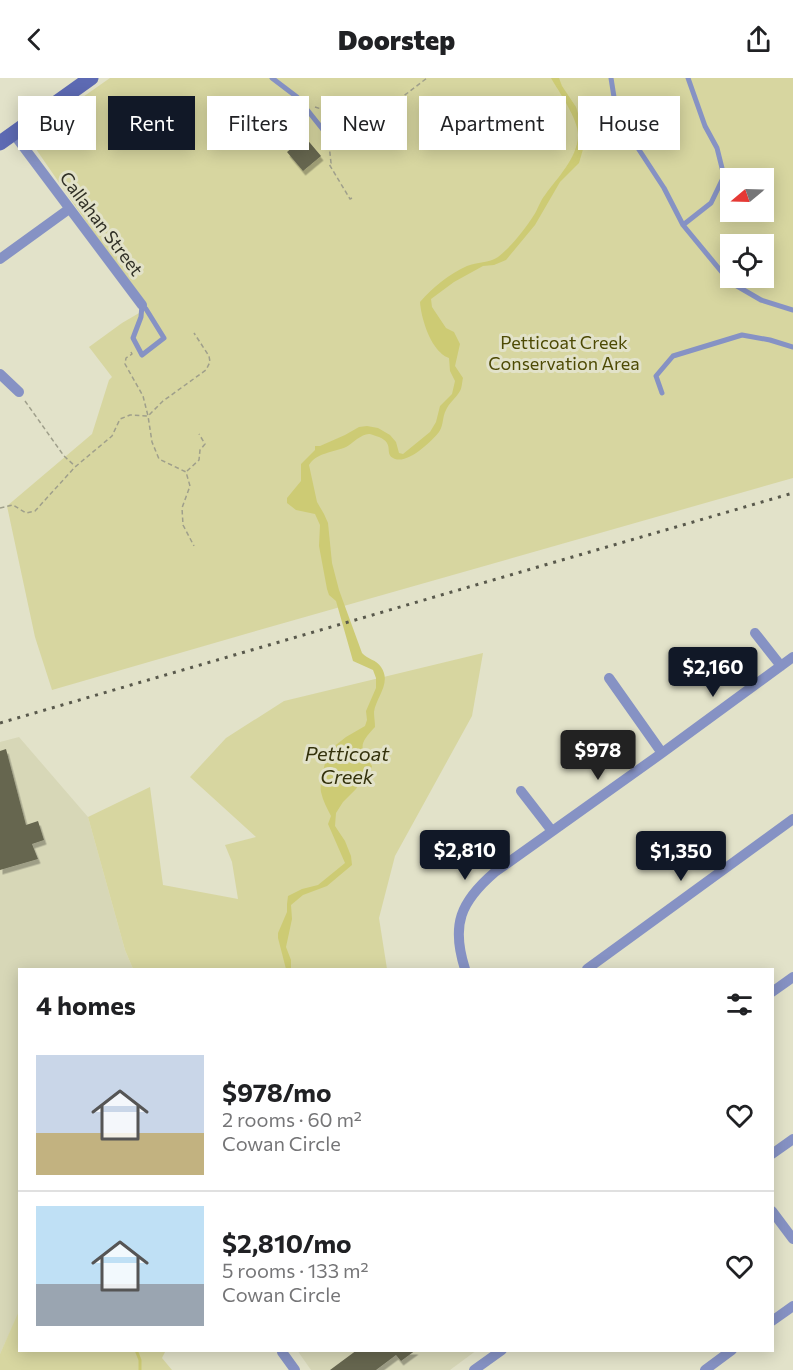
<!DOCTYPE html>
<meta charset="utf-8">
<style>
body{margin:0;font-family:Commissioner,sans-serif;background:#f6f6f6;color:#202124;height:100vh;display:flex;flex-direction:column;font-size:22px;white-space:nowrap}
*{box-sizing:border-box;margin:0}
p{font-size:20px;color:#757577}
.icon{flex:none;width:33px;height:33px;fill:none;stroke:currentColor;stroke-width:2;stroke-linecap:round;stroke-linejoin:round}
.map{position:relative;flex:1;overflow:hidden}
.side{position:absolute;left:18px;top:890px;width:756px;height:384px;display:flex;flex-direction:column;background:#fff;border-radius:0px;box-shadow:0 3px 15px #0003}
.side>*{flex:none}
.top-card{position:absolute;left:18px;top:18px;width:758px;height:54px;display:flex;gap:12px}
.needle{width:39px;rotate:251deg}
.controls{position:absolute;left:720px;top:90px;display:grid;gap:12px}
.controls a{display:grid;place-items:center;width:54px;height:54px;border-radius:0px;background:#fff;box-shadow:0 3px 15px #0003;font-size:30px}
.price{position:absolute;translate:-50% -51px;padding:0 14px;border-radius:6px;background:#111827;color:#fff;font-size:20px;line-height:39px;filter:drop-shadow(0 2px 3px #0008)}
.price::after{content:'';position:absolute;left:50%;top:36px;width:18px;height:14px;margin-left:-9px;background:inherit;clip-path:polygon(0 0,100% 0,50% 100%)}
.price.on{background:#222;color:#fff}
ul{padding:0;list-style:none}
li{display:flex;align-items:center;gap:18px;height:150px;padding:0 18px}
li+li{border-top:2px solid #e0e0e0}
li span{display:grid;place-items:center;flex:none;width:168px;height:120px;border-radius:0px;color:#555}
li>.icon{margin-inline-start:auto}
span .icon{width:72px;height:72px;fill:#fffc;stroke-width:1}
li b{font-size:26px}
h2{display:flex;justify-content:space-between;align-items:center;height:72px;padding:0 18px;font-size:26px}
.chip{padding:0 21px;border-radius:0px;background:#fff;box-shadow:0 3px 15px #0003;font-size:21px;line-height:54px}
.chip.on{background:#111827;color:#fff}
header{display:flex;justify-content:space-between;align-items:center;height:78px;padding:0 18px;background:#fff;font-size:27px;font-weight:800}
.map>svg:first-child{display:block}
.built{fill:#d7d7b7}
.green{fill:#d7d6a0;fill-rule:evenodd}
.water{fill:#cdcb74}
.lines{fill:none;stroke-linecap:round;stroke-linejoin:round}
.stream{stroke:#cdcb74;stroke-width:3}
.building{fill:#666650;filter:url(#shadow)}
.path{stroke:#9f9f8b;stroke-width:1.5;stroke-dasharray:4.5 3;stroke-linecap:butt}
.lane{stroke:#8692c4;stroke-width:5}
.street{stroke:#8692c4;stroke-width:10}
.secondary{stroke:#5d6ab3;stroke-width:15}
.rail{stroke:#59594c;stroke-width:3;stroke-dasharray:3 6;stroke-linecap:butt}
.labels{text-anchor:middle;stroke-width:6;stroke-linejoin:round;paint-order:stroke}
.street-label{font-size:18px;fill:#303026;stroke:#e2e2c9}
.park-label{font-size:18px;fill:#4d4a04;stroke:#e2e2c9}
.water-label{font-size:20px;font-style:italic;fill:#33310b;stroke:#e2e2c9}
</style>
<header><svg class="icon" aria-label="back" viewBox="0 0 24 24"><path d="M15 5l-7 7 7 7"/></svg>Doorstep<svg class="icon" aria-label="share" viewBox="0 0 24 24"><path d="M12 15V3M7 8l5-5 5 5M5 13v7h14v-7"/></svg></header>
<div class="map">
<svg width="793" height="1292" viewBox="0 0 793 1292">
<defs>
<filter id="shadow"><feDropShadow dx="2.5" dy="4.5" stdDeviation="0" flood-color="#0004"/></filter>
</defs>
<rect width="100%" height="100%" fill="#e2e2c9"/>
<path class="built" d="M19,659l69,80 37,133 8,19h-113v342l-20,43v-612z
M297,1272h180l-27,20h-139z"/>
<path class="green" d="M110,0h683v400l-544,155 -197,57 -17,-53 -28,-131 85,-72 17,-54 3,-3 -23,-30 33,-24 24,-14 -119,-173zM730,100h34v34h-34zM730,166h34v34h-34z
M483,575l-11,63 -77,140 -16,62 8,51h-254l-8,-19 -37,-133 62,-30 13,98 75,14 -6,-37 -7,-17 31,-8 -66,-60 36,-39 58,-37z
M19,1233l1,39h146l-4,8 10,12h-172v-16z"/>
<path class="water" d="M551,0h8l3,8 14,21 10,32 -7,24 -19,19 -25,43 -29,35 -12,5 -11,1 -29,16 -23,17 1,8 14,21 8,4 6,12 -5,22 8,12c-1,4 -1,10 -3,13 -4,7 -11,12 -14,19 -4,7 -2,15 -7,22 -8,10 -33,34 -46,26 -9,-5 2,-14 -14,-21 -1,0 -8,-3 -9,-3 -8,-1 -17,9 -24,13 -12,5 -30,6 -37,18l8,37 7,12 4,9 4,40 7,27 23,63c5,6 15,7 19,14 11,16 -5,30 -7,45 0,5 1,10 1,15 -15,16 -17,20 -3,39l-1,3 -8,8 -7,12 -13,13 -7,11 -1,13 10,15 6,15 1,9 -25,21 -24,9 -12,10 1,14 -6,28 5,13v9h-5l-8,-31v-5l9,-21v-8l1,-8 14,-7 16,-4 27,-22 -17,-39 3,-8c-4,-8 -8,-15 -10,-24 -2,-13 5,-27 6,-40l19,-15 19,-11 2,-6 -1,-9 10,-23v-10l-3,-8 -20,-9 -17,-60 -7,-6 -2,-6 -8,-43 1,-21 -5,-11 -19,-4 -9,-7v-5l14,-17v-17l14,-14v-4h5l25,-11 14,-8 8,-1 11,2 12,7 6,7 3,11 4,1 27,-22 6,-10 4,-16 12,-12 3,-13 -5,-10 -1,-13c-1,0 -8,-4 -8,-5 -12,-10 -20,-36 -21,-51 13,-15 29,-28 47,-36 10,-4 22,-3 31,-9 13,-10 27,-28 36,-42 4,-6 6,-14 11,-20 12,-17 32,-36 33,-59 1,-16 -19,-44 -27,-58z"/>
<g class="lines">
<path class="stream" d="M136,1272l4,10v10"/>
</g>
<path class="building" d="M305,59l16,19 -18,15 -16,-19z
M6,671l20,76 12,-4 6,19 -12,4 6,15 -38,11v-119z
M357,1272h59l-15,11 -5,-6 -20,15h-46z"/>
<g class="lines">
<path class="path" d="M315,29l38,12 35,-11 39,-30
M329,66l2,19 -2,1 21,35 2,-1
M131,274l1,2 -6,4 -1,6 18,32 5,20 4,26 7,17 27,13 4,14 -8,22 1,17 11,21
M25,323l39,55 11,10
M187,393l12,-11 1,-10 5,-6 -6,-10
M0,430l13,-3 13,8 9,-2 40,-44 37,-31 8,-17 10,-4 18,1 15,-15 43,-31 4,-8 -1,-6 -15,-23"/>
<path class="lane" d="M272,0l25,19 31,39
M611,0l6,38 47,72 19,37 47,57 31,18 32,10
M683,147l28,-22 13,-27 -7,-28 -12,-22 -17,-48
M142,227l4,4 18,29 -22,17 -9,-17 8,-21z
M662,315l-6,-17 17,-20 69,-21 28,5 23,7"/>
<path class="street" d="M13,55l129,172
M0,181l69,-50
M0,296l19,18
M755,555l26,33
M609,600l53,75
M521,713l31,40
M465,891c-14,-44 -5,-67 30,-97l167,-119 131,-96
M587,891l206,-150
M772,914l21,-15
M772,1076l21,-15
M772,1133l21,28
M772,1243l21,-15
M282,1274l13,18
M474,1292l28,-20
M705,1292l27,-20"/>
<path class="secondary" d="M0,65l91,-65"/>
<path class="rail" d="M0,645l793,-230"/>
</g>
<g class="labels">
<g class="street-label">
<text transform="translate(101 146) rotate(53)" y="6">Callahan Street</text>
</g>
<g class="park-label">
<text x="564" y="271">Petticoat Creek<tspan x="564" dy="21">Conservation Area</tspan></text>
</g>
<g class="water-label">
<text x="347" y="683">Petticoat<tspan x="347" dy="23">Creek</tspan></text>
</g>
</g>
</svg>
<div class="controls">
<a><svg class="needle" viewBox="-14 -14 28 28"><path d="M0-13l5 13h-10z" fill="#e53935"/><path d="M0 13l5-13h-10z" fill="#757577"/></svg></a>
<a><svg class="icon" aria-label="locate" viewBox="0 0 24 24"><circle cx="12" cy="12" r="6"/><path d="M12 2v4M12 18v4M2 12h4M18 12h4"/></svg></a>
</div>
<b class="price" style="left:713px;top:620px">$2,160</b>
<b class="price on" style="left:598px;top:703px">$978</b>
<b class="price" style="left:465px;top:803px">$2,810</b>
<b class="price" style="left:681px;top:804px">$1,350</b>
<div class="top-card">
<a class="chip">Buy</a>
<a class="chip on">Rent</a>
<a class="chip">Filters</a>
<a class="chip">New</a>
<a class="chip">Apartment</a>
<a class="chip">House</a>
</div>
<section class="side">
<h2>4 homes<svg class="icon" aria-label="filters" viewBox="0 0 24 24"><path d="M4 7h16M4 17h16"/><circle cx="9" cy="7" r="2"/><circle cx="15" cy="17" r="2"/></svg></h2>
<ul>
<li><span style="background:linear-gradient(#c9d6e8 65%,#c2b280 0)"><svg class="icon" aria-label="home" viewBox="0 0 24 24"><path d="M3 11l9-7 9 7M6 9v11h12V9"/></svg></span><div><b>$978/mo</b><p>2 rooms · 60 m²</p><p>Cowan Circle</p></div><svg class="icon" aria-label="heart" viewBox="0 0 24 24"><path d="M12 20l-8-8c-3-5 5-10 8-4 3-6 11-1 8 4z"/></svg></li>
<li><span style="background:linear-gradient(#bfe0f5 65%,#9aa5b1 0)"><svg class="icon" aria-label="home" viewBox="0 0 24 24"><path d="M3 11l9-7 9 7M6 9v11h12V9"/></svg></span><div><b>$2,810/mo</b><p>5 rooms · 133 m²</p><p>Cowan Circle</p></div><svg class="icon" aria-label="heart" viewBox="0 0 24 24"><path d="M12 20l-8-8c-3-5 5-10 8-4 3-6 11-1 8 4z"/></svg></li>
</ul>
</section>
</div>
